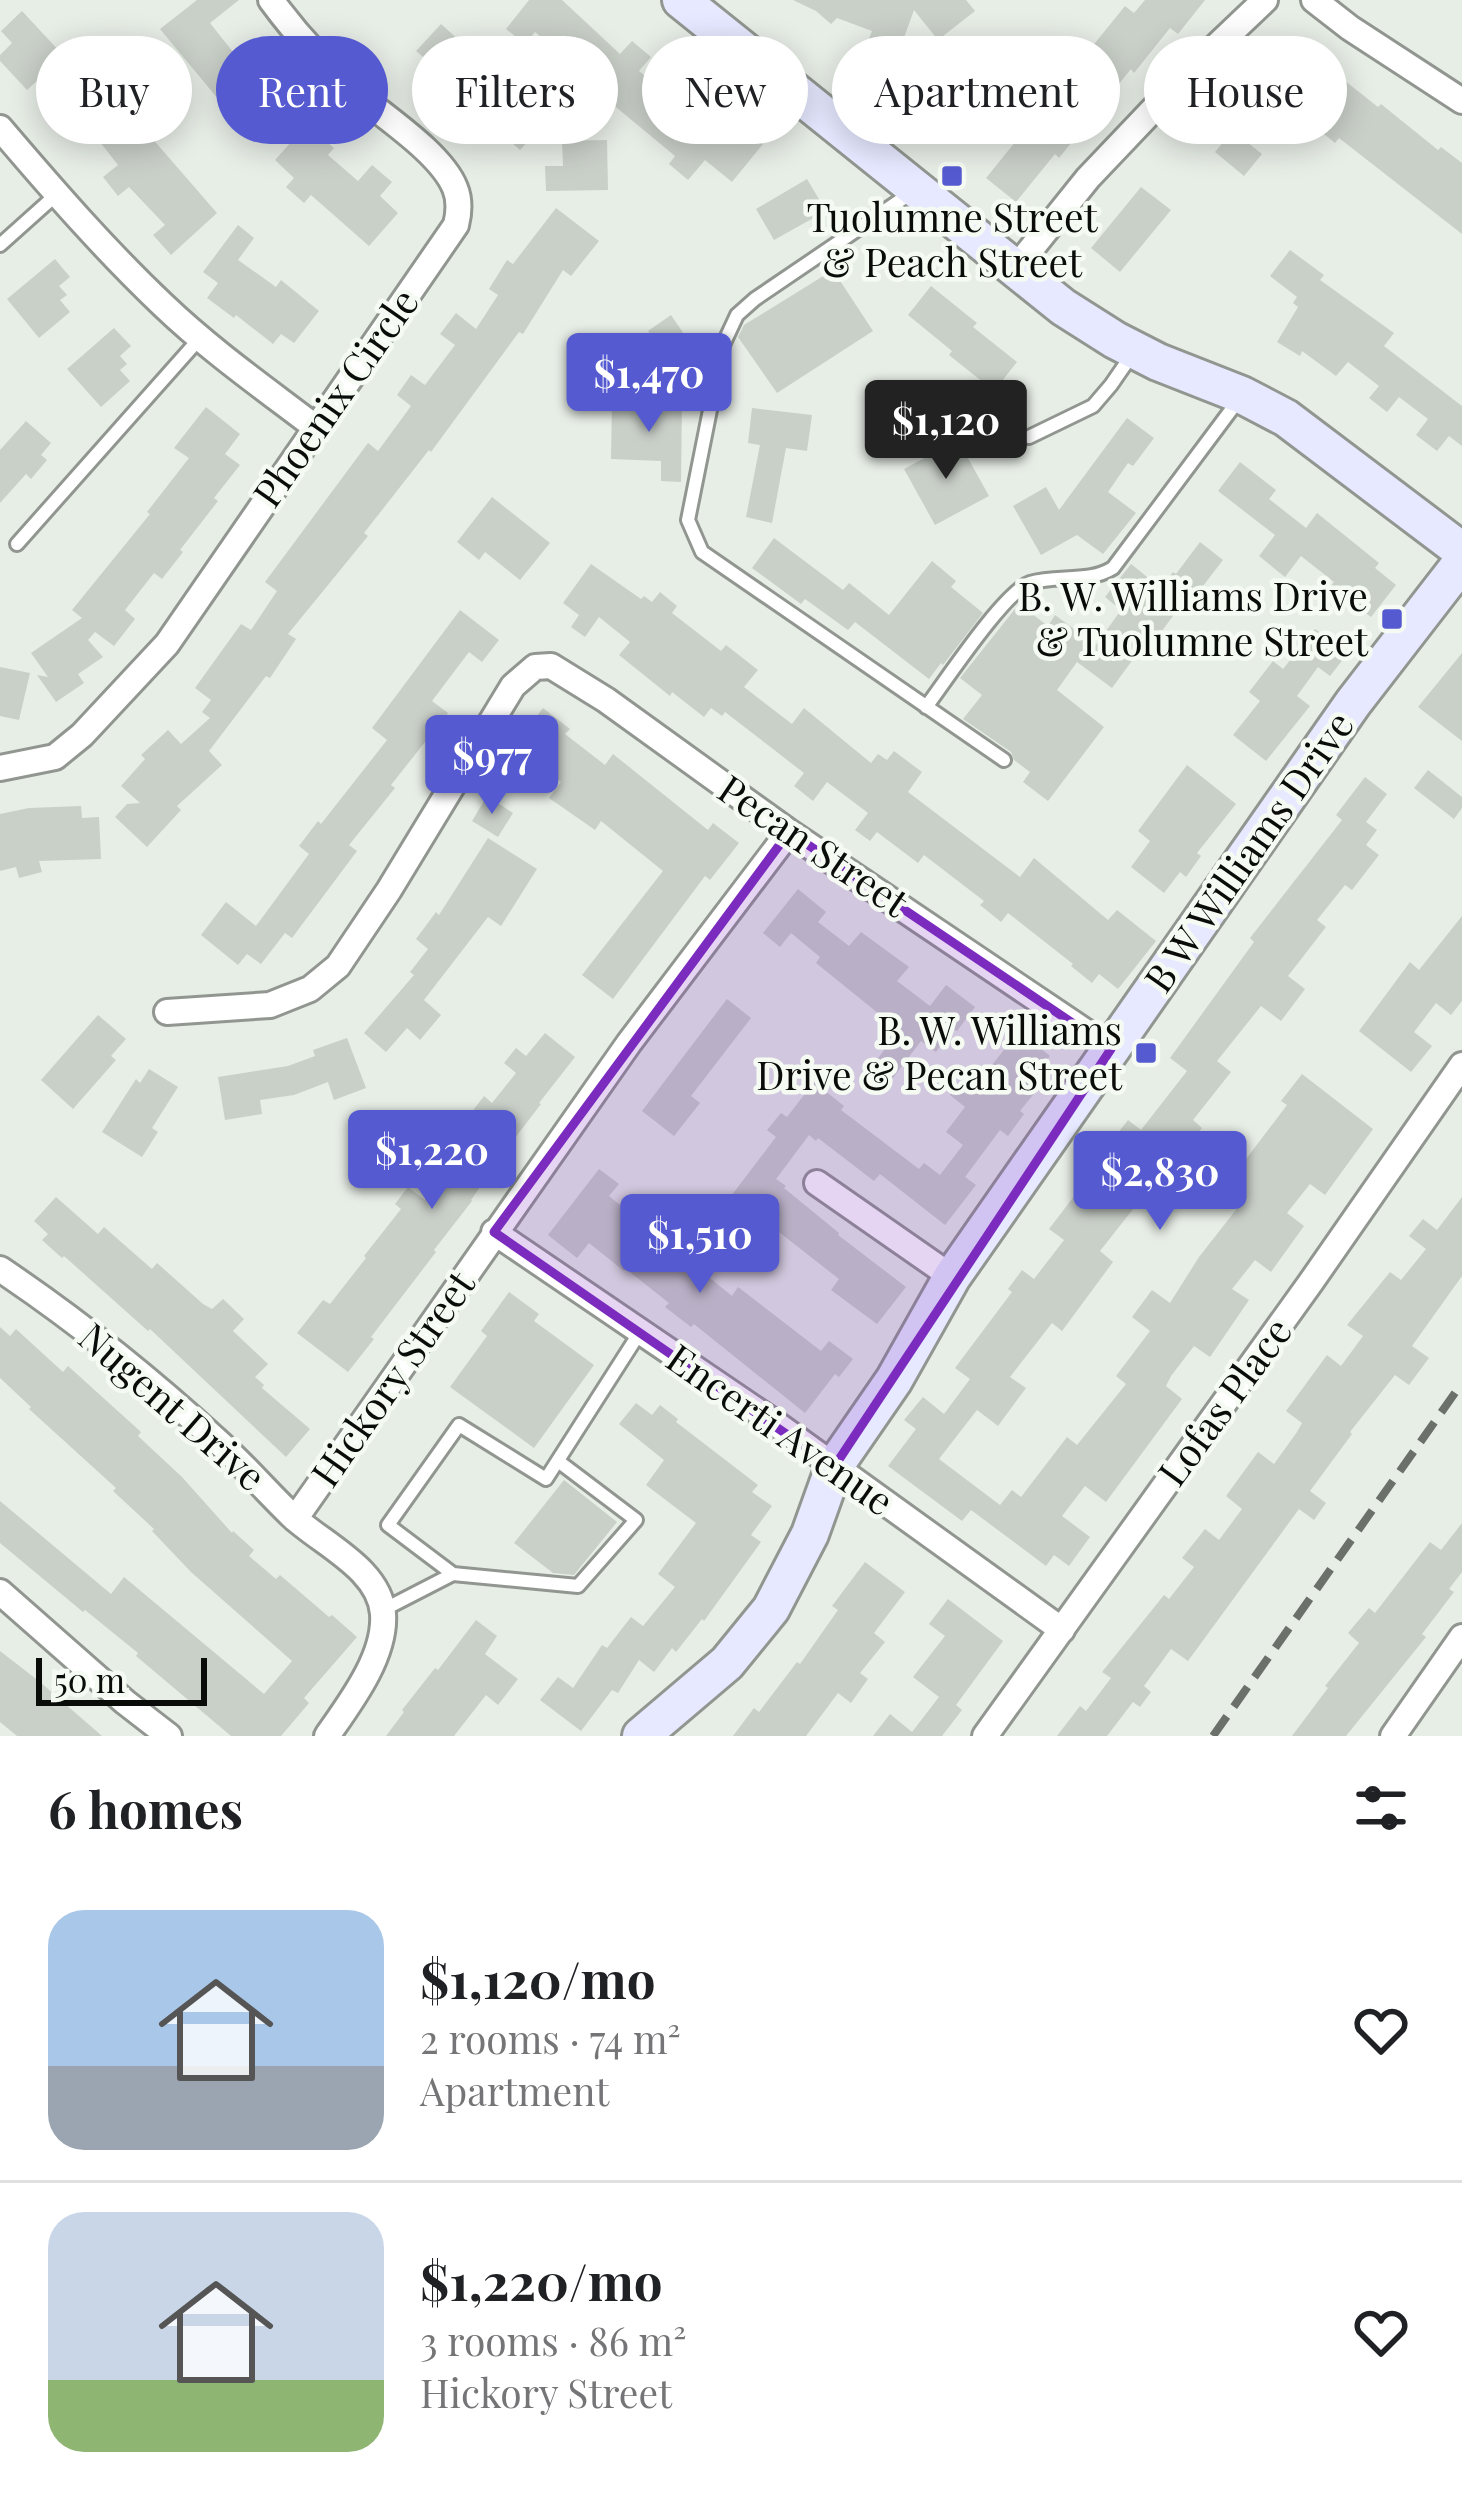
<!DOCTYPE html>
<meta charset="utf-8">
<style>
body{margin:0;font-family:"Playfair Display",serif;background:#f6f6f6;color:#202124;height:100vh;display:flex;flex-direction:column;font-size:45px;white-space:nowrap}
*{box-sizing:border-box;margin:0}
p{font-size:39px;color:#757577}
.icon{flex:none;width:66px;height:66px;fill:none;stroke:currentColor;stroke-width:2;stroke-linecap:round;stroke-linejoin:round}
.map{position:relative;height:1736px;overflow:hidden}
.side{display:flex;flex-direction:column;background:#fff;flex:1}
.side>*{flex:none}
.banner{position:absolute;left:36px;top:36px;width:1392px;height:108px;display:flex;gap:24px}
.scale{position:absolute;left:36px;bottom:30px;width:171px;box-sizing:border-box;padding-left:12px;border:6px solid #0a0c09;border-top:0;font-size:33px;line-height:42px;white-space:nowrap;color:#0a0c09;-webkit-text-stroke:9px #f5fbf3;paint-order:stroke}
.price{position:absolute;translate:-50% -102px;padding:0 27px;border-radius:12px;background:#555ad1;color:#fff;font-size:39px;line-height:78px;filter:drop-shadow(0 3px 6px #0008)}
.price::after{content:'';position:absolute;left:50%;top:72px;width:36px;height:27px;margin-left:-18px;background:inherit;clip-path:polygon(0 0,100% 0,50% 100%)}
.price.active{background:#222;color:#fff}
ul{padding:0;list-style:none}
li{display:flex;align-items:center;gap:36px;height:300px;padding:0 48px}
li+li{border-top:3px solid #e0e0e0}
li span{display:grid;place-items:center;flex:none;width:336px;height:240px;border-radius:36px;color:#555}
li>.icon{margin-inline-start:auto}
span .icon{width:144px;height:144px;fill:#fffc;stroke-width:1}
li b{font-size:51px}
h2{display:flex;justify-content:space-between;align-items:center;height:144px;padding:0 48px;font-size:51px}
.pill{padding:0 42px;border-radius:54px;background:#fff;box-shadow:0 6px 30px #0003;font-size:42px;line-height:108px}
.pill.active{background:#555ad1;color:#fff}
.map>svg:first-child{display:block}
.building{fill:#c9d0c8}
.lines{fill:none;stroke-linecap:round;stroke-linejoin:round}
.lane-casing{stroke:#919790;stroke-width:18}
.street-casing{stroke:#919790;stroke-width:30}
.secondary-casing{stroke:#919790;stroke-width:42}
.lane{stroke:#fff;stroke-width:12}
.street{stroke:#fff;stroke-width:24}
.secondary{stroke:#e6e9ff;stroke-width:36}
.rail{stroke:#6c706b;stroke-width:8;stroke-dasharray:24 12;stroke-linecap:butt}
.marked{fill:#7b2cbf;fill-opacity:0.2;stroke:#7b2cbf;stroke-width:9;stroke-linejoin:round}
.poi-dot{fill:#555ad1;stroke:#f5fbf3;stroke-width:4.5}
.labels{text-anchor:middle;stroke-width:9;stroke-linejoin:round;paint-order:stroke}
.poi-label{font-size:39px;fill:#0a0c09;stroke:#f5fbf3;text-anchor:end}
.street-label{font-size:39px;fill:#0a0c09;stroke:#f5fbf3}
</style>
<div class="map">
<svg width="1462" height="1736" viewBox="0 0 1462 1736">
<rect width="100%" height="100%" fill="#e7eee6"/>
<path class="building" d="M197,0h42l-29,23 31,39 15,-13 18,20 -11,9 7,8 -7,6 10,11 -30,26 -83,-100z
M529,0h33l58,54 12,-13 19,16 -12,14 37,30 12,-16 75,59 -31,38 -27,-22 -17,20 -19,-16 6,-8 -70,-58 1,17 -27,-24 6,-7 -14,-12 5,-6 -41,-34 -10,12 -19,-15z
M793,0h173l9,11 -37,29 -24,-30 -21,58 -31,-12 10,-25 -35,-13 -6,6 -15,-13z
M1145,0h60l-27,34 -8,-6 -36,45 -3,-4 -72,89 -4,-4 -39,48 -30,-24 39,-48 -4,-3 54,-65 3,2 47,-58 9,7z
M22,11l54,58 9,-8 132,152 -46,42 -18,-20 12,-10 -36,-38 -11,9 -15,-19 15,-12 -30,-38 -15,14 -17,-19 12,-10 -30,-32 -11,10 -27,-29v-6l12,-12 -11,-12z
M441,24l60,54 6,-7 39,35 -15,16 8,7 -19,21 -34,-30 13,-16 -35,-30 -26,30 -17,-16 10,-12 -10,-9 6,-7 -11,-9z
M1290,42l41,35 4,-4 43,34 3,-3 57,46 3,-3 21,16v71l-123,-96 -4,5 -42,-34 -2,2 -35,-30z
M1226,108l19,15 -8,11 25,20 -18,22 -29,-24 10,-12 -15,-13z
M317,113l18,17 -9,11 8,7 -6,7 30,26 14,-16 20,17 -12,14 18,17 -29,33 -58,-51 -7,8 -18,-16 8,-9 -19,-18z
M607,140l1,50 -62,1 -1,-25h18l-1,-25z
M807,179l19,32 -52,29 -18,-31z
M1141,187l30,23 -51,62 -29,-24z
M556,208l43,33 -28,35 -8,-6 -40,64 -4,-2 -88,120 -2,-2 -65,83 4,3 -80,98 8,5 -26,39 -4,-2 -57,75 13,14 -45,41 4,4 -34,37 -32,-30 12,-13 13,-1 -19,-17 24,-27 -4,-4 27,-25 13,14 29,-26 -8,-6 9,-12 -16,-12 46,-64 10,6 26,-39 -12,-9 103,-139 10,8 33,-45 -14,-11 14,-20 14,10 30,-40 -15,-11 16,-21 20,16 22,-34 -9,-6 18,-29 6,4z
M238,225l16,13 -16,22 38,27 5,-7 38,31 -25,32 -13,-9 -8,10 -37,-29 -2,3 -27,-20 11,-15 -15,-11z
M1290,250l34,25 -4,5 74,53 -10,13 78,60v40l-13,-10 -12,15 -21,-16 12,-16 -29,-22 -12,15 -18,-14 10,-12 -31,-24 -12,14 -34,-25 -2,5 -23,-14 21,-35 -5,-4 4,-6 -27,-21z
M55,259l15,18 -11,9 8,9 -7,5 10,12 -31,26 -32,-39z
M833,270l40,61 -96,62 -39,-56 6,-12z
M931,286l46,37 -4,4 44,35 -23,29 -45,-36 3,-4 -44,-36z
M671,315l28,41 -23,16 -28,-41z
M114,328l17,18 -11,10 7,8 -7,6 10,11 -29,26 -34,-38z
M662,400l20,1 -1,81 -20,-1v-20l-50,-2 1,-58 50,2z
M206,407l34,27 -15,20 15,11 -26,33 4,3 -38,49 3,2 -21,27 -8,-6 -29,37 10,9 -21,27 -19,-14 -7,8 15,17 -25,17 6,9 -28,19 -19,-27 11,2 -17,-24 51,-35 -10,-8 78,-96 -3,-2 42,-54 -15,-10z
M752,408l60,7 -5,36 -21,-3 -14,75 -26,-6 14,-72 -12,-2z
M1127,418l27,20 -21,28 -5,-3 -20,29 28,21 -33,41 -26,-19 -36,20 -28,-49 33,-19 13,23z
M26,421l25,22 -10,12 6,5 -16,19 -5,-5 -26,29v-53z
M958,440l31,56 -54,29 -31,-56z
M1240,462l36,28 -7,9 37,29 11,-15 62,50 -4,5 21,17 -25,32 -40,-31 3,-4 -33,-26 -16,21 -26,-21 16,-21 -57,-44z
M492,497l58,46 -30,37 -35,-28 -6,8 -22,-18z
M774,538l69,52 6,-7 40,32 43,-54 24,20 -5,6 32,26 -40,52 -2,-2 -12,16 -74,-57 -7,8 -43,-31 -4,5 -49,-36z
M1200,542l23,18 -30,39 -5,-3 -30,40 -5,-4 -41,56 -35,-26 -20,28 47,37 -56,74 -25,-19 7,-10 -16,-12 -3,-8 -48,-33 19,-24 -22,-17 59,-74 29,22 7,-11 41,30 25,-35 -16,-13 26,-33 30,24 12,-16 3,2z
M591,564l50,35 3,-3 8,6 8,-10 17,14 -5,7 49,38 5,-6 32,25 -14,17 48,37 12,-16 67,55 7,-9 9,6 7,-9 28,21 -14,20 112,85 14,-19 74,62 9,-10 39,31 -38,48 -19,-15 -7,9 -21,-17 2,-2 -65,-51 -7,9 -21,-17 4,-4 -60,-46 -6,8 -41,-31 -7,9 -15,-11 13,-17 -41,-31 -14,19 -19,-15 10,-13 -79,-61 -3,4 -11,-8 -7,9 -32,-25 -2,4 -51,-41 11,-13 -31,-25 -14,20 -14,-10 8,-12 -16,-12z
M460,610l39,30 -17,22 -13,-10 -37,49 16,12 -57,72 4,3 -46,57 8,6 -65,87 -7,-5 -24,31 -14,-10 -9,11 -37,-30 25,-33 30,24 53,-72 -10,-8 19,-25 3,3 66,-84 -15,-12z
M1315,629l33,24 -18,23 -12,-9 -21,29 13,10 -44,55 -33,-26 27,-34 -11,-9 24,-31 10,8z
M1462,653v88l-44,-34z
M0,667l30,6 -11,47 -19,-4z
M543,708l27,21 -5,5 40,31 8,-11 95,76 5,-7 26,20 -29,37 -5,-4 -92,123 -31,-24 81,-104 -62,-50 -6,9 -46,-32 12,-16 -47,-36z
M1187,765l49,39 -39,49 4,3 -15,21 -6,-5 -16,21 -33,-26 19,-26 -12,-10z
M1428,770l34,27v11l-8,11 -40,-31z
M1365,777l22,17 -21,28 11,8 -11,15 13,10 -27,35 -7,-5 -28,35 9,7 -38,49 17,13 -24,32 -20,-15 -44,55 14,11 -38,48 9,8 -24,31 10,8 -11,15 -14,-11 -63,80 13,11 -51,69 -10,-8 -42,54 16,11 -28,38 -21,-16 -38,49 61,46 12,-15 9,7 46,-60 10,8 49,-61 -10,-8 34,-45 -18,-14 20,-27 18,13 29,-46 40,-51 -18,-14 66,-87 -6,-4 21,-27 71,55 -48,66 -15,-11 -23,29 17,13 -33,46 -16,-12 -23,29 17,11 -39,57 -16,-11 -23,30 -5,10 16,13 -76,103 -21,-16 -23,30 28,21 -21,29 -15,-11 -8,11 -75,-56 -9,11 -74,-55 28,-37 -12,-9 19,-23 21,17 26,-35 -15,-11 57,-76 -4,-3 14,-19 12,9 30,-39 -15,-11 58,-76 -3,-2 24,-31 13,10 46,-59 -17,-13 84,-116 -4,-4 92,-118 -6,-5z
M487,796l26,17 -15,24 -26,-16z
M81,806l1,12 17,-1 2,42 -62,2 3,11 -23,6 -3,-11 -16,4v-57l29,-6z
M488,838l49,31 -36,57 -13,-9 -64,83 17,15 -21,25 -13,-12 -21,24 -22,-19 50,-58 -4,-3 18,-23 -12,-10 20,-27 3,3z
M798,889l28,23 -8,10 31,24 12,-14 48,35 -12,14 33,25 16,-21 29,22 -18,24 -4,-2 -17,23 -15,-11 -32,42 -19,-14 29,-39 -83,-67 4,-6 -29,-24 -11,14 -17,-14z
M1462,916v85l-11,14 -15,-12 -22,29 18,14 -21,26 -52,-41 51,-69 9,8z
M727,999l24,19 -60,78 9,7 -26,33 -32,-25z
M98,1015l28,24 -15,17 5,4 -43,49 -32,-29z
M1019,1031l31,25 -15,18 9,7 -24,30 4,3 -16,22 -8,-6 -35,47 11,8 -31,40 -65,-51 -6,7 -56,-43 -2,3 -7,-6 -33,44 10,7 -2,2 55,45 -1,2 68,52 -29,37 -46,-34 8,-11 -78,-61 -3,4 -30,-22 48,-63 -9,-7 14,-17 6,4 27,-35 30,24 -3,4 78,59 5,-6 16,12 23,-30 -17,-13 19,-25 -15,-12 18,-24 12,9z
M545,1033l30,24 -36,46 2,1 -36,47 -34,49 1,1 -38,49 2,2 -65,85 3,2 -26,33 -51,-39 26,-33 7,4 36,-46 -2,-2 37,-47 -6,-5 13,-17 17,13 57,-79 -11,-8 13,-17 8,7 24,-30 -12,-10 12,-15 10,8z
M347,1038l19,50 -32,12 -6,-18 -34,13 -34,5 2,14 -37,6 -7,-43 70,-11 27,-10 -2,-6z
M149,1069l29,18 -26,41 6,4 -16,25 -40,-25 34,-53 4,4z
M599,1169l20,15 -10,12 123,100 6,-9 83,64 8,-10 24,18 -14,18 -4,-3 -30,39 -111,-89 -3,3 -26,-20 4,-4 -43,-34 -2,2 -35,-28 -12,15 -29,-23z
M56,1197l42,37 6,-7 48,42 5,-6 46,41 9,5 11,-10 21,20 -11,12 35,33 -13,13 9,8 -2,3 48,41 -24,28 -136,-128 -2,2 -84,-75 -2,2 -20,-18 6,-6 -14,-13z
M1462,1197v79l-50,70 17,12 -20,27 -14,-10 -45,57 2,2 -42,57 16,12 -12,17 -15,-11 -111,152 -17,-12 -27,37 7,6 -11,15 -7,-5 -26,34h-50l23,-30 6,5 25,-33 -9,-6 62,-77 5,4 25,-32 -12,-9 23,-29 14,11 23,-31 -16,-13 32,-44 16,12 23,-32 5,-9 -16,-12 41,-56 14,11 22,-30 -16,-11 43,-53 11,8 25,-31 -17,-13 14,-17 14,11z
M509,1292l30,22 -5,7 60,44 -60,83 -84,-61 37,-51 -6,-5z
M0,1327l10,9 6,-7 47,43 5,-6 73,66 -3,4 44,41 50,56 1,-2 21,19 -5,6 27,23 4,-4 49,42 3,-2 25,22 -53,61 5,5 -28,33h-50l-95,-80 2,-3 -53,-43 -2,2 -83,-69v-42l111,93 13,-17 140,117 28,-33 -101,-89 -39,-41 2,-2 -41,-38 3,-3 -87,-79 2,-2 -31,-29z
M636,1403l16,12 8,-10 18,14 -2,3 82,63 -6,7 20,14 -21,29 10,7 -57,79 -2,-2 -26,33 -4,-4 -18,24 -15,-12 -21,33 -6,-3 -31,41 -41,-31 18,-23 15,11 29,-43 5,3 24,-31 12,9 32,-39 -17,-13 38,-51 -50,-38 18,-25 -45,-36z
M564,1480l53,42 -43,53 -21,-2 -39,-30z
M1462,1523v49l-13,17 5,3 -32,42 4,3 -80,99h-54l36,-48 -3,-2 34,-43 -11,-10 21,-25 6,5 55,-71 11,8z
M865,1562l40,30 -31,41 11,9 -25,31 8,6 -17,24 -13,-10 -32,43h-73l21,-28 5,4 38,-50 3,2 38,-54 -6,-4z
M948,1599l55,42 -47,64 6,5 -20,26h-69l17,-22 22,18 27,-35 -26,-20 32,-41 -16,-12z
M476,1620l21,16 -12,18 33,25 -20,26 -12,-10 -32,41h-68l18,-24 -2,-2 33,-42 3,2z
M0,1651l40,31 62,54h-85l-17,-14z"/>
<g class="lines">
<g class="lane-casing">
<path id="lane" d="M911,193l-156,106 -18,16 -14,30 -35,175 14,32 302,208
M0,245l57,-51
M1029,437l64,-31 18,-21 20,-29
M17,544l183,-206
M926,707c19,-25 78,-115 104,-124 27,-9 57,1 83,-15l127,-170
M453,1574l125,12 58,-66 -78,-59
M383,1610l70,-36 -65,-49 71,-100 87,54 94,-147"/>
</g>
<g class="street-casing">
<path id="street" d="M1314,0l36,28 112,73
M0,128c52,61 105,122 163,177 47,45 101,83 152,122
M1015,269l73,-91 97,-102 80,-76
M0,768l55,-11 27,-22 85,-91 289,-419c3,-12 4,-25 -1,-37 -13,-33 -66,-68 -94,-91 -33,-28 -65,-63 -90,-97
M167,1012l103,-7 40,-16 28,-23 51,-76 124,-204 22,-19 16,-1 55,34 183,132 322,217
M817,1183l135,94
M494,1232l278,189 290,209
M0,1269c76,51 147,108 215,170 27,24 51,52 77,77 30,28 88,53 91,98 3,42 -33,89 -56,122
M295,1519l334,-476 160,-211
M0,1592l125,110 44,34
M985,1736l326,-454 151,-217
M1393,1736l69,-99"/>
</g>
<g class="secondary-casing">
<path id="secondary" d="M681,0l382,307 52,33 43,22 84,33 44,23 176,133
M641,1736l86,-73 44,-54 39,-75 24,-67 60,-87 58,-103 401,-574 109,-141"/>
</g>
<use href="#lane" class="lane"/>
<use href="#street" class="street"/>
<use href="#secondary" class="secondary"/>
<path class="rail" d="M1213,1736l249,-353"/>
</g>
<path class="marked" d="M789,832l322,217 -277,418 -340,-235z"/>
<g class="poi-dot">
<rect x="940" y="164" width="24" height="24" rx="6"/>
<rect x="1380" y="607" width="24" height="24" rx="6"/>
<rect x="1134" y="1041" width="24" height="24" rx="6"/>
</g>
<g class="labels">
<g class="poi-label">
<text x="952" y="232" text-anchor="middle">Tuolumne Street<tspan x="952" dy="45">&amp; Peach Street</tspan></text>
<text x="1368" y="611">B. W. Williams Drive<tspan x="1368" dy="45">&amp; Tuolumne Street</tspan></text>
<text x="1122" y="1045">B. W. Williams<tspan x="1122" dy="45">Drive &amp; Pecan Street</tspan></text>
</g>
<g class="street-label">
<text transform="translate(336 398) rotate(-55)" y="14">Phoenix Circle</text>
<text transform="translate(813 846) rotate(34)" y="14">Pecan Street</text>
<text transform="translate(1249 852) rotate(-55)" y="14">B W Williams Drive</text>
<text transform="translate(393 1379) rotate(-55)" y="14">Hickory Street</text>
<text transform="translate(1225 1402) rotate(-54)" y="14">Lofas Place</text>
<text transform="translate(172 1407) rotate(41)" y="14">Nugent Drive</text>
<text transform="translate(780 1430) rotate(35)" y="14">Encerti Avenue</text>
</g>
</g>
</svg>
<div class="scale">50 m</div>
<b class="price" style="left:649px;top:435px">$1,470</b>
<b class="price active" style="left:946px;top:482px">$1,120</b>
<b class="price" style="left:492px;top:817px">$977</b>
<b class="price" style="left:432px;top:1212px">$1,220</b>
<b class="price" style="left:1160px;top:1233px">$2,830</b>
<b class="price" style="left:700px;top:1296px">$1,510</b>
<div class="banner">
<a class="pill">Buy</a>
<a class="pill active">Rent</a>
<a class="pill">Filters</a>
<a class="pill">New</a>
<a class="pill">Apartment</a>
<a class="pill">House</a>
</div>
</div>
<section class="side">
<h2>6 homes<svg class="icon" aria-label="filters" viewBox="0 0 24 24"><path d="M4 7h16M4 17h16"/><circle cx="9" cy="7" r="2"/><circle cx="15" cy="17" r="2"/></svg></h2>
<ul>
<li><span style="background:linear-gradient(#a9c7e8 65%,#9aa5b1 0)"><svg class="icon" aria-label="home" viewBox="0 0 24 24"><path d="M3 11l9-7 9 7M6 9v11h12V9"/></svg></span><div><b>$1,120/mo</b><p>2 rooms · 74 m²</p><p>Apartment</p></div><svg class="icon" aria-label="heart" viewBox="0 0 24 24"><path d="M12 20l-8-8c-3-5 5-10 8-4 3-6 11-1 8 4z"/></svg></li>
<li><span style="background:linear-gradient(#c9d6e8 70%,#8fb573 0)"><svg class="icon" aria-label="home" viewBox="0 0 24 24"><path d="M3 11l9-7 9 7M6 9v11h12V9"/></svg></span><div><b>$1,220/mo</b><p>3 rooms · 86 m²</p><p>Hickory Street</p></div><svg class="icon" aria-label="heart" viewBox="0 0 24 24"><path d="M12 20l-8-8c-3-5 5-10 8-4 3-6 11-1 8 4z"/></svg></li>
</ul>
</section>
